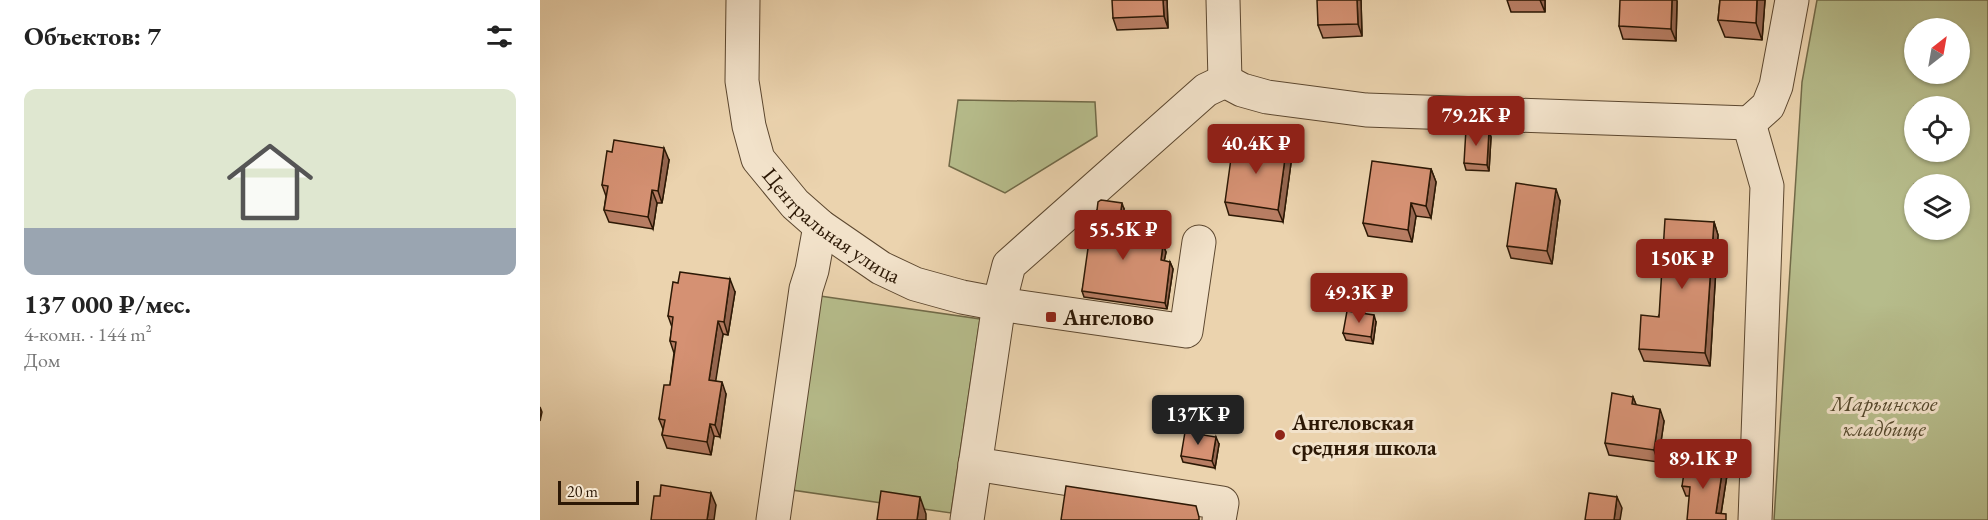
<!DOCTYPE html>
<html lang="ru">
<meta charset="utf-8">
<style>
body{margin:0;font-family:"EB Garamond",serif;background:#f2f2f2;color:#222;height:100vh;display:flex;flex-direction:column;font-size:22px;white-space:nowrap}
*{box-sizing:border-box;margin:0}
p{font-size:20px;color:#767676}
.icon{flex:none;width:33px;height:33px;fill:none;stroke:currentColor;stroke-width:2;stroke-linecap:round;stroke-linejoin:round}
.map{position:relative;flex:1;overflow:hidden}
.panel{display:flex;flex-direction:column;background:#fff;width:540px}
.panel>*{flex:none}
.needle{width:39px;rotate:31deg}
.controls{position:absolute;left:1364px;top:18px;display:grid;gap:12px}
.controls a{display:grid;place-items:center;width:66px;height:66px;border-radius:50%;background:#fff;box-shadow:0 2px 4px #0004;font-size:30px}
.scale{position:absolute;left:18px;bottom:15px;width:81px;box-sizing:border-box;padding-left:6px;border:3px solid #2c1805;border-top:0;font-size:16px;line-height:21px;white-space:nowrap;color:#2c1805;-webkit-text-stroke:4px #f2e2ca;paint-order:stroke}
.price{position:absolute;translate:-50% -51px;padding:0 14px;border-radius:6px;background:#8f2418;color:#fff;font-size:20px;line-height:39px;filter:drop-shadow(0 2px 3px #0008)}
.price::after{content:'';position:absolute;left:50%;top:36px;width:18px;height:14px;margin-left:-9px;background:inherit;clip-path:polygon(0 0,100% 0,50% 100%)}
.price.selected{background:#222;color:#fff}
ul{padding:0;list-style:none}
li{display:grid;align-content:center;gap:12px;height:318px;padding:0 24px}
li span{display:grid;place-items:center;height:186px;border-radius:12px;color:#555}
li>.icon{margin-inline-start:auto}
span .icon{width:108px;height:108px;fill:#fffc;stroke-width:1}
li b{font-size:26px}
h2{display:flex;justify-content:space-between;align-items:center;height:72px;padding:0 24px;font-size:26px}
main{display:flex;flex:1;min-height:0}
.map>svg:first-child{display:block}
.green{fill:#b6bc8b;stroke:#716a48;stroke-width:1.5;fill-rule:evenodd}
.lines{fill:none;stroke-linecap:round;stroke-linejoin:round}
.minor-casing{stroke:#5c472f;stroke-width:35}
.minor{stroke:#f2e2ca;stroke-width:33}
.wall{fill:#b77d63;stroke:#2c1805;stroke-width:1.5}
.shaded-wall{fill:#956650;stroke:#2c1805;stroke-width:1.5}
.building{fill:#d59173;stroke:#2c1805;stroke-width:1.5}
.poi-dot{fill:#8f2418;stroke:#f2e2ca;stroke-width:2}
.labels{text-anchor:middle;stroke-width:6;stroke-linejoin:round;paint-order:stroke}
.street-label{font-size:22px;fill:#2c1805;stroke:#f2e2ca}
.poi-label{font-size:22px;font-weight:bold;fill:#2c1805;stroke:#f2e2ca;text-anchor:start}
.park-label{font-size:22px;font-style:italic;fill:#55492d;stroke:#f2e2ca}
</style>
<main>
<section class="panel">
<h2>Объектов: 7<svg class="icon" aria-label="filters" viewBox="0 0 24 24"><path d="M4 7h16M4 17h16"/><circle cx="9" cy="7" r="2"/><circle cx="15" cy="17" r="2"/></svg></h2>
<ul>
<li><span style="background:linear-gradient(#dfe7d0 75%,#9aa5b1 0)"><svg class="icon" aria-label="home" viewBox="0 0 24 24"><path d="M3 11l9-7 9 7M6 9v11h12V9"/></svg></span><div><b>137 000 ₽/мес.</b><p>4-комн. · 144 m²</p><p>Дом</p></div></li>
</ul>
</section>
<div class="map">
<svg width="1448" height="520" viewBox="0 0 1448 520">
<rect width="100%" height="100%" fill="#ebd3ae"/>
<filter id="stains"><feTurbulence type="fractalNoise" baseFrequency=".00333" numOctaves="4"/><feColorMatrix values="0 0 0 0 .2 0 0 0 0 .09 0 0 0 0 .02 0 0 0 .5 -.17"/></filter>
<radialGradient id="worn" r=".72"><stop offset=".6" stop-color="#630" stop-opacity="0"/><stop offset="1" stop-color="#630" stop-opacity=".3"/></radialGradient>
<path class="green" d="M1277,0h171v520h-214l28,-438zM1419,28v46h-45v-46zM1419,106v46h-45v-46zM1419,184v46h-45v-46z
M418,100l137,2 2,34 -92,57 -56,-27z
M273,295l167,24 -29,194 -166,-24z"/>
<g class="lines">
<g class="minor-casing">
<g id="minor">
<path id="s1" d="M203,0l-1,81 7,45 9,33 37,45 25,22 61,42 34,16 47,13 37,7 187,27 13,-89"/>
<path d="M683,0l2,81"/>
<path d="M685,81l17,9 25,7 99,13 383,13"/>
<path d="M1209,123l18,63 -12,334"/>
<path d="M1209,123l19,-17 8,-20 16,-86"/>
<path d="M435,464l247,39 -3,17"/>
<path d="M233,520l33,-231 6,-19 8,-44"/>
<path d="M427,520l32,-216 10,-39 197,-175 19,-9"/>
</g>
</g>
<use href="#minor" class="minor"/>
</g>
<path class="wall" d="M627,0l1,28 -51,2 -4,-12z
M821,0l1,36 -39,2 -5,-13z
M967,0h38v12h-34z
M1180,0h45l-3,40 -37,-3 -7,-17z
M1137,2l-1,39 -53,-2 -4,-13z
M949,131l2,6 -2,34 -23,-1 -2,-7z
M735,150l11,1 5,12 -8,59 -54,-7 -4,-13z
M129,160l-7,43h-5l-4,26 -44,-7 -5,-12 2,-14 -4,-11z
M891,169l5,13 -5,36 -15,-2 -4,26 -44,-6 -5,-13z
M1020,201l-8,63 -41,-6 -4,-12z
M584,209l-4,30 43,6 3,7 -2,9 6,1 3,7 -6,40 -83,-12 -2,-6 12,-56z
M1174,222l4,13 -8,131 -66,-5 -5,-12z
M195,292l-7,43 -5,-1 -8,47 11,13 -6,43 -6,-1 -3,19 -44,-7 -5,-13 1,-6 -4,-10 11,-34 4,-32 -4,-12 2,-14 -4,-11z
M836,322l-3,22 -27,-4 -3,-7z
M1093,397l3,8 28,16 -6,41 -49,-7 -4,-12z
M679,444l-4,24 -32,-6 -2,-6z
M1187,475l-6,39 -32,-18h-3l-4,-10z"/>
<path class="shaded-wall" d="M623,0h4l1,28 -4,-12z
M817,0h4l1,36 -4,-12z
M1000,0h5v12z
M1132,0h5v2l-1,39 -5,-12z
M1217,0h8l-3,40 -6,-17z
M949,131l2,6 -2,34 -2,-6z
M732,141l4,13 -5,-5z
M124,148l5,12 -7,43 -4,-12z
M746,151l5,12 -8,59 -5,-12z
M891,169l5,13 -5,36 -5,-12z
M1016,189l4,12 -8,63 -5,-13z
M112,190l5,13 -4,26 -5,-12z
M582,203l2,6 -5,36 -2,-7z
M871,203l5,13 -4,26 -4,-12z
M1174,222l4,13 -8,131 -5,-13z
M623,245l3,7 -3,15 -2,-7z
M630,262l3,7 -6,40 -2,-6z
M190,279l5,13 -7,43 -4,-13z
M834,315l2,7 -3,22 -2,-7z
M178,321l5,13 -9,58 -5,-12z
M182,382l4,12 -6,43 -5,-12z
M1093,397l5,12 -6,-5z
M0,407l2,5 -2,9z
M1120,409l4,12 -6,41 -4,-12z
M170,424l4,12 -3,19 -4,-13z
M676,437l3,7 -4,24 -3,-7z
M1183,466l4,9 -7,45 -4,-7z
M171,493l5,12 -2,15h-7z
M380,497l6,17v6h-9z
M1077,497l5,11 -2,12h-6z"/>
<path class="building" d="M572,0h51l1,16 -51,2z
M777,0h40l1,24 -40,1z
M1080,0h52l-1,29 -52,-3z
M1180,0h37l-1,23 -38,-3z
M926,129l23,2 -2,34 -23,-2z
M707,138l25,3 -1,8 15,2 -8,59 -53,-8 8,-58 13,1z
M74,140l50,8 -6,43 -6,-1 -4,27 -44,-7 4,-24 -6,-1 5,-34 5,1z
M832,161l59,8 -5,37 -15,-3 -3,27 -45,-7z
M976,183l40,6 -9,62 -40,-5z
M561,200l21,3 -5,35 46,7 -2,15 9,2 -5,41 -83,-12 8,-57 4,1 4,-33z
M1125,219l49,3 -9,131 -66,-4 2,-34 18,2z
M140,272l50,7 -6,43 -6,-1 -9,59 13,2 -7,43 -5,-1 -3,18 -45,-7 3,-15 -6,-1 5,-34h6l6,-43 -6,-1 3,-24 -5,-1 5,-34 5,1z
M807,311l27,4 -3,22 -28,-4z
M1072,393l21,4 -1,7 28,5 -6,41 -49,-7z
M645,432l31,5 -4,24 -31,-5z
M1146,460l37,6 -7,47 10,1v6h-39l3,-33 -8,-1z
M121,485l50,8 -4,27h-56l3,-24h6z
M526,486l130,20 3,11v3h-138z
M341,491l39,6 -3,23h-40z
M1049,493l28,4 -3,23h-29z"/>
<g class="poi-dot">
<rect x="505" y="311" width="12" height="12" rx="3"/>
<circle cx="740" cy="435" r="6"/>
</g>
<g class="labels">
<g class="street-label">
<text dy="8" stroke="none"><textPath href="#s1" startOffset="261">Центральная улица</textPath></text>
</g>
<g class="poi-label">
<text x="523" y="325">Ангелово</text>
<text x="752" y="430">Ангеловская<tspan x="752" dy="25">средняя школа</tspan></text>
</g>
<g class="park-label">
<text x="1344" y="411">Марьинское<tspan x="1344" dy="25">кладбище</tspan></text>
</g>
</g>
<rect width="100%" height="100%" filter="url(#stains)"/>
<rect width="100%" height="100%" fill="url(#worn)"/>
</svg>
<div class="controls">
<a><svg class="needle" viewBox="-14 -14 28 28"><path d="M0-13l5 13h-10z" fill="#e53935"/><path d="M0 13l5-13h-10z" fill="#767676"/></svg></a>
<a><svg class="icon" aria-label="locate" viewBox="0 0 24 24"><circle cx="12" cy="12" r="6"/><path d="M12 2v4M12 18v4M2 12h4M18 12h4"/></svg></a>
<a><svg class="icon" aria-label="layers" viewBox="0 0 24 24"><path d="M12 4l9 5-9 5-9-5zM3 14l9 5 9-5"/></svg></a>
</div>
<div class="scale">20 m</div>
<b class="price" style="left:936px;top:147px">79.2K ₽</b>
<b class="price" style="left:716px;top:175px">40.4K ₽</b>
<b class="price" style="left:583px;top:261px">55.5K ₽</b>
<b class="price" style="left:1142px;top:290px">150K ₽</b>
<b class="price" style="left:819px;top:324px">49.3K ₽</b>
<b class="price selected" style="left:658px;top:446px">137K ₽</b>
<b class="price" style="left:1163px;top:490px">89.1K ₽</b>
</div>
</main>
